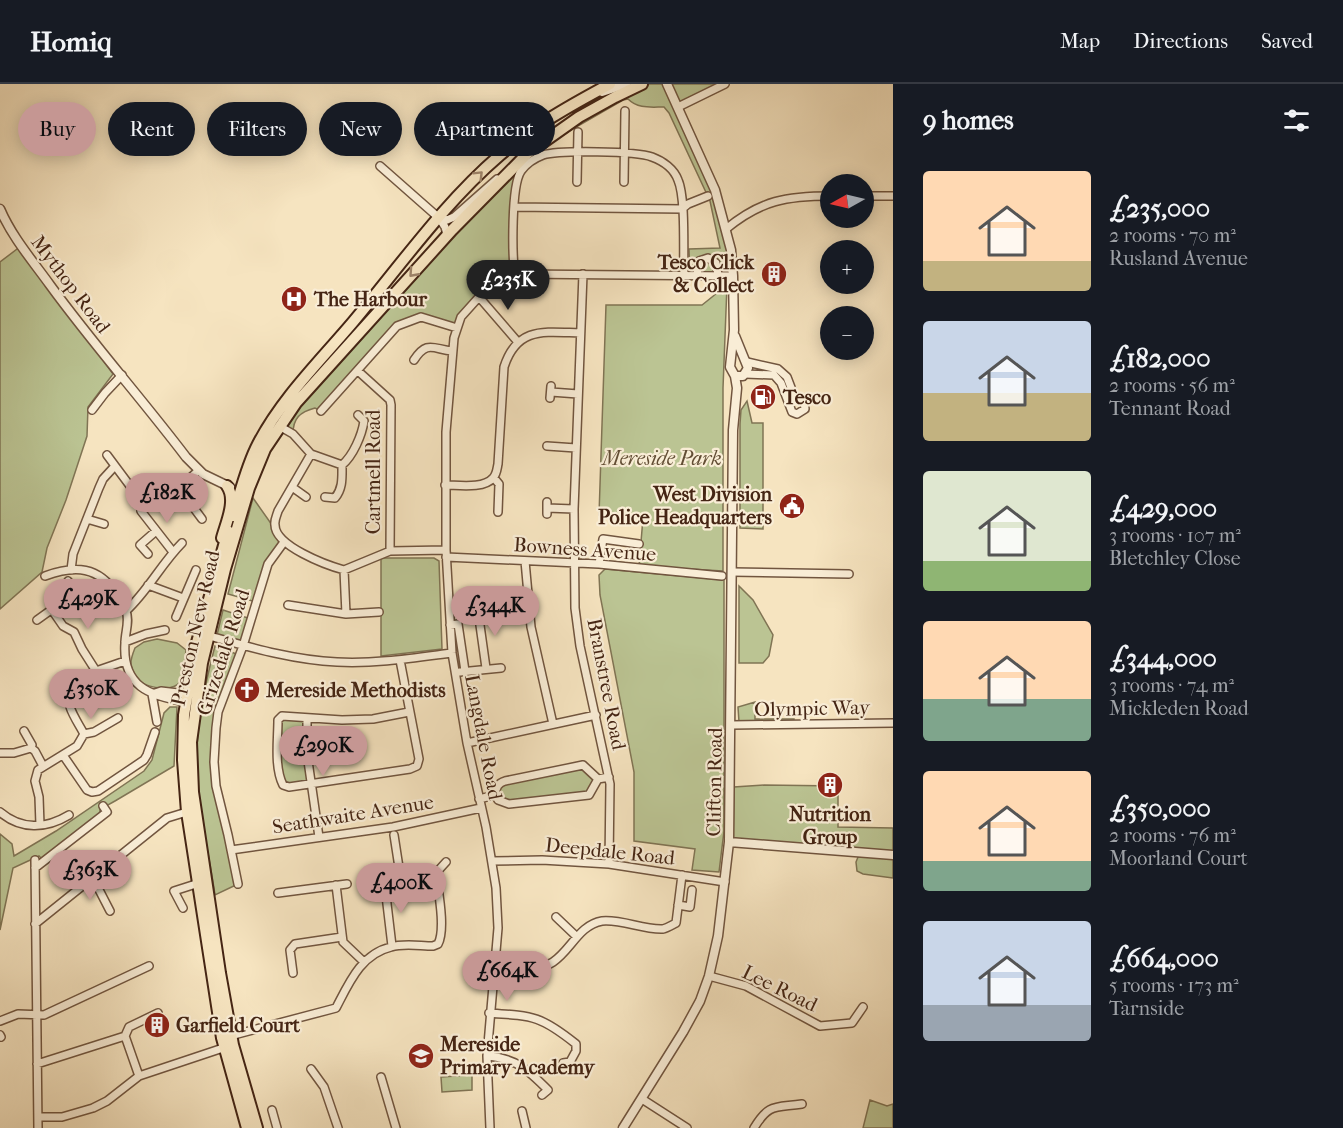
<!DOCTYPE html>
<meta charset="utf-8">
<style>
body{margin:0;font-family:"IM FELL French Canon",serif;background:#20242c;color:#f1f3f6;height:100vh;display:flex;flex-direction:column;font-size:22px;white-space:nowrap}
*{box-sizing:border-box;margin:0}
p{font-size:20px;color:#9ea1a6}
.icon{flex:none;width:33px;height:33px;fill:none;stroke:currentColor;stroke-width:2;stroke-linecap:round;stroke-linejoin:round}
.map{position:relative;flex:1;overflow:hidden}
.details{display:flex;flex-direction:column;background:#171b24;width:450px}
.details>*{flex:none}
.hud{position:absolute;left:18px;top:18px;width:570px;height:54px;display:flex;gap:12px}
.needle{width:39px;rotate:262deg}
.buttons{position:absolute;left:820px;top:90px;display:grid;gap:12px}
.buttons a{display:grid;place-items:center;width:54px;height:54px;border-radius:50%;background:#171b24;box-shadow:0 3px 15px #0003;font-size:30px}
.price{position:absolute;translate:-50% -51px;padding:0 14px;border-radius:21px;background:#c59692;color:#111;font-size:20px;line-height:39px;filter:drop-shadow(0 2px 3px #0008)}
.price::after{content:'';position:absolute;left:50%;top:36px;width:18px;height:14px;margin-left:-9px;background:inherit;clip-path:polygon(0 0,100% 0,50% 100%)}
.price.current{background:#222;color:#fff}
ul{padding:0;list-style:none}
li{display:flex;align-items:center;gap:18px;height:150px;padding:0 30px}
li span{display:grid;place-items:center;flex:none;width:168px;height:120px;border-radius:6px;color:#555}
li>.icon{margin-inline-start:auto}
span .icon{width:72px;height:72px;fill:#fffc;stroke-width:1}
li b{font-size:26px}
h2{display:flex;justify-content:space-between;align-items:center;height:72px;padding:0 30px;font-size:26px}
.chip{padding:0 21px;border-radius:27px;background:#171b24;box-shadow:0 3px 15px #0003;font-size:21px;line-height:54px}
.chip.current{background:#c59692;color:#111}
header{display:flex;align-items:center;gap:36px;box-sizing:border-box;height:84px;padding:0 30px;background:#171b24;border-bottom:2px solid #363941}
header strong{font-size:28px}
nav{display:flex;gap:33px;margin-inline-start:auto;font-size:21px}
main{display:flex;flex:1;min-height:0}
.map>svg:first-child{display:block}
.green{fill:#bbc493;stroke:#807454;stroke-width:1.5}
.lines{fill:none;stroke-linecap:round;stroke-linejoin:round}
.minor-casing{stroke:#71553f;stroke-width:10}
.tertiary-casing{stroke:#71553f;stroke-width:11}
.trunk-casing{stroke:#452514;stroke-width:14}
.minor{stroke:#f9edd6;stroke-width:7}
.tertiary{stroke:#f9edd6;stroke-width:8}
.trunk{stroke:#f6e4c0;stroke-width:10}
.oneway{stroke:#9e846a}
.labels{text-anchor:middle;stroke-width:4.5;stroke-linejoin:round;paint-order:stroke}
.poi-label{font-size:20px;font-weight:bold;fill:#452514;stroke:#f9edd6;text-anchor:start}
.street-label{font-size:20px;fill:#452514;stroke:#f9edd6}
.park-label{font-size:20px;font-style:italic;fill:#624d34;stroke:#f9edd6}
</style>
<header>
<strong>Homiq</strong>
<nav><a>Map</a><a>Directions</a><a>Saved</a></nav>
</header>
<main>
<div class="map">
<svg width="893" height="1044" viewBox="0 0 893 1044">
<rect width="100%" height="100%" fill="#f6e4c0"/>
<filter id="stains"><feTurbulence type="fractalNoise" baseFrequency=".00333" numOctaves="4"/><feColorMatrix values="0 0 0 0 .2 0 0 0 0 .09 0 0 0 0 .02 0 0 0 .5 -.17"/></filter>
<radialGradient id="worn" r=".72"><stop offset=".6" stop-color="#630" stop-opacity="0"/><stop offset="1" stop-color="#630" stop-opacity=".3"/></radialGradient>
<path class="green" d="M642,0h82l-46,24 37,82 18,86 -43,-1 -1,-26 31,-1 -10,-47 -41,-88 -5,-6c-14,0 -26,2 -36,-8l-5,1 -66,38 -34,26 -7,19 -1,92 -36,22 -22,31 -36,-11 -24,9 -76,85 -6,-3c-15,4 -22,10 -22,26l-14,-8 249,-273z
M21,162l92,128 -25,33 -1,29 -21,64 -19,48 -5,24 -42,37v-347z
M727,201l-4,103v183l-84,-5 4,-48 -44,-3 7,-210h96z
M747,317l5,22h11v106l-23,-1v-104l1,-14z
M253,414l31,44 -6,6 -22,54 -28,-8z
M381,474h53l5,3 3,88 -61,7z
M605,485l119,11v251l-5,41 -27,-2 3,-21 -61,-8v-69l-34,-177 -1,-20z
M739,502l14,14 20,35 -4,21 -6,7h-24z
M223,526l28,9 -7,23 -27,-7z
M157,555l20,4 9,7c-1,9 -1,24 -6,32 -7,10 -30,6 -39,0 -5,-4 -8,-10 -10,-16 -1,-6 2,-13 4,-18l9,-6z
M215,562l24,9 -15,40 -10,67 24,122 -23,11c-5,-36 -14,-72 -17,-108 -5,-48 5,-95 17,-141z
M755,618v17h39v2l-55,1 -1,-15z
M170,623h7l-3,59 -59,35 -7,4 -4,-2 -4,3v7l-58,46 -3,-3 -26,12 -13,62v-96l12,10 2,12 42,-25 88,-60 8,-11 12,-47z
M282,632l25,2 4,66 -28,1 -6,-34z
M583,681l15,14 -9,16 -87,7 -6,-14 3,-5z
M764,701l74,1v41l55,1v27l-160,-13 1,-55z
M865,771l28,3v20l-30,-4 -6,-3 -1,-9 2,-5z
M472,991v15l-30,2 -1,-15z
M870,1016l17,6 6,-2v24h-30z"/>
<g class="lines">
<g class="minor-casing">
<path id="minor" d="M678,23l47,-23
M380,82l59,52 6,9 2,8
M577,98l1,-50
M624,98l1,-71
M864,112h29
M514,123l168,2 6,-5 20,-8
M439,134l8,2 7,-3 43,-38
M726,145c35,-29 61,-33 105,-33
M583,190l-9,235 1,99 5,38 30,138 -1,80
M515,191c-3,-19 -4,-89 6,-104 5,-7 14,-13 22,-16 16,-5 93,-4 109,2 11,4 22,12 26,23 8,18 5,74 6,95
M697,191l2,-14 9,-3 8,5 2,12
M479,213l38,44
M414,276c13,-20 19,-11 38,-9
M358,287l32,29 1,5 -1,146
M745,290l29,1 7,8 11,29 5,2 8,-5 -1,-8 -9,-3 -8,-21 -9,-8 -31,-7
M551,308l27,2
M550,314l1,-12
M92,326l13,-17 17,-18
M321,327l76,-85 24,-9 36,11
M279,342l14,8 18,20 31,11c11,-9 20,-30 22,-44l-6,-6
M547,362l29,2
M311,370l-33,57c-1,4 -4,9 -3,14 0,21 51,40 69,45l46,-19 56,-1
M107,371l32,43
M199,386l-20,18 23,31
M494,394l5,6 -1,28
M445,401c13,0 39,4 48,-7 4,-4 4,-10 5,-14l6,-97c13,-41 41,-35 76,-34
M292,403l14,10
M325,413l10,1c8,-10 7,-20 7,-33
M547,424l27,1
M141,427l32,41
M547,430v-12
M87,435l17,5
M148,470l-8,-9 16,-14
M446,473l153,7 123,12
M525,477l6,66 22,97
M599,480l4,-25 36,5
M71,486l2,-16 26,-66 4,-9 11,-12
M344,486l2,44
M732,488l117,2
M45,492c30,-11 54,-10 72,19 3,4 8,10 9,16 4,10 -1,21 -1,32 -3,43 24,53 61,59
M68,497l12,16
M148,501l35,13
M288,521l58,9 33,-2
M52,526l11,16 11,6 8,17 14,22
M126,527c22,-20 35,-47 56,-68
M176,533l20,-47
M37,536l39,-28
M450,541l8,-1 7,47
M206,551c43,12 86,25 131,27 38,2 76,-4 115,-9
M125,558l21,-8 19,-4
M400,576l19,99 -2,7 -7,3 -121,18 -6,-2c-9,-18 -5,-45 -5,-65l4,-4 60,4 31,-1 36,-7
M486,584l-8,-57 4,-5 16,-2
M460,588l41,-4
M152,610l9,-3 26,3
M152,610l5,28
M307,634v36l12,83
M732,641l161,-2
M24,647l8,14 -1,3
M84,650l10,-2 24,-14
M467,659l129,-28
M0,669h14l17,-5 4,3 8,15
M63,671l24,35 5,2 6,-1 46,-31 3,-5 8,-23
M495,711l3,5 11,4 80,-9 9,-16
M479,715l16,-4c1,-8 3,-12 10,-14l78,-16 15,14 11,-2
M0,728c21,18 46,17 69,3
M40,741l-1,-28 -4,-16 3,-11 39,-24 7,-12c-7,-14 -21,-30 -13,-46l25,-17 29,-10
M394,751l6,39
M231,766l162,-23 88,-19
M35,776l3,268
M492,777l50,-1 67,4 116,18
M35,784l72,-56 -4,-6
M436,789l10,-11
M93,794l17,33
M238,800l-10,-49 -12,-49 -2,-24 2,-34 2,-16 25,-66 25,-82 16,-22
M336,801l7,57 21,20
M278,809l69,-9
M678,821l12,2 2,-17
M183,824l-9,-17 25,-8
M556,833l21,20
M35,840l132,-106 23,-7
M493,884c20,2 42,6 60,-6 18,-12 26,-37 49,-41 20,-2 41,9 61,8 4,-1 9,-4 13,-6l6,-48
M293,889l-3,-23 5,-6 47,-7
M709,892l37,10 74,40 32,-3 11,-16
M489,929c45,3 52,3 87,31v7l-6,11 -7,1
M0,937l18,-7 26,1 105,-49
M0,951l1,2
M125,952l14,40
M125,952l4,-9 29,-14
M230,952l106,-28c13,-25 25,-54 55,-61 12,-4 29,-1 42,-1l5,-2c8,-15 0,-54 -2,-71 -16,-3 -45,-4 -51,14l7,59
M487,972c29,2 41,14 61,34l-6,5
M37,980l88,-28
M311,985l13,18 14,41
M381,993l15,51
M642,1015l45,29
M272,1026l5,18
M522,1027l4,17
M38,1033h24l31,-9 14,-7 32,-25 87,-29
M490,1044l-3,-72 11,-128 -2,-40 -10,-61 -19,-84 -15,-90 -6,-103v-118l8,-94 7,-21 18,-20 16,-13 25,-10 213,2
M754,1044c15,-25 21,-20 48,-24"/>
</g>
<g class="tertiary-casing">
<path id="tertiary" d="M602,8l24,-8
M0,125c12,28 32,51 50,76 43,59 92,114 136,172l17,17 27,13
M735,292h8l5,-8 -13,-32
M729,758l164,13
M623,1044l60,-96 17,-31 9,-25 9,-40 11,-94 4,-412 4,-42 -2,-12 -5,-9 4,-37 -1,-54 -2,-26 -16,-60 -48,-106"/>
</g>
<g class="trunk-casing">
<path id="trunk" d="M233,432c8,-25 13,-49 25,-72 24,-46 62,-83 95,-122 47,-56 91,-119 147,-167 33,-29 71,-50 110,-71
M228,447l-32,115 -12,69 -1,45 4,52 35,226 25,90
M222,454c4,-15 15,-38 5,-52
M257,1044l-24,-83 -13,-72 -27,-181 -2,-50 11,-79 23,-94 24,-81 16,-39 31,-46 156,-173 76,-77 51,-36 36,-20 27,-13"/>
</g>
<use href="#minor" class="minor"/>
<use href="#tertiary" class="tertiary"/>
<use href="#trunk" class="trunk"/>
</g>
<defs><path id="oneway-chevron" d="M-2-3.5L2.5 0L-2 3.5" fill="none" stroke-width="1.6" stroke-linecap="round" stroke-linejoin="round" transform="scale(1.5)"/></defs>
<g class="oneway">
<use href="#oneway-chevron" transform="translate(479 91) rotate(-45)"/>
<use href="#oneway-chevron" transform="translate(413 189) rotate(132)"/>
</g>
<defs>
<g id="building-disc" transform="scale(1.35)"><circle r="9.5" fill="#8f2418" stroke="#f9edd6"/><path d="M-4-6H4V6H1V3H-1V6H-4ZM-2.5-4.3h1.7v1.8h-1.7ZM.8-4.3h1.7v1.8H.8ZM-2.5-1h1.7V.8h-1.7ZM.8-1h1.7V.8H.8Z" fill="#fff"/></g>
<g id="hospital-disc" transform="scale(1.35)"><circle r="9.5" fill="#8f2418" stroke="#f9edd6"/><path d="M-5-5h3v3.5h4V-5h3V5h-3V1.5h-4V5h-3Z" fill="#fff"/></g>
<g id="fuel-disc" transform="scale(1.35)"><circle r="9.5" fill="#8f2418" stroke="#f9edd6"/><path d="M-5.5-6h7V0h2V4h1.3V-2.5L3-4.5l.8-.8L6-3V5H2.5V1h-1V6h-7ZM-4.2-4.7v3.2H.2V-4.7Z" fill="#fff"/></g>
<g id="civic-disc" transform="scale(1.35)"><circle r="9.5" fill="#8f2418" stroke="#f9edd6"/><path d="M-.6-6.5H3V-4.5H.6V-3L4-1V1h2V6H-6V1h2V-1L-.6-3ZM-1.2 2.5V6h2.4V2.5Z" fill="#fff"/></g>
<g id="church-disc" transform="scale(1.35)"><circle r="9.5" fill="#8f2418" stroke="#f9edd6"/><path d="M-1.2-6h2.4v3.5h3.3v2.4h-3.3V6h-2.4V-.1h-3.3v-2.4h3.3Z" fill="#fff"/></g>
<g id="school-disc" transform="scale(1.35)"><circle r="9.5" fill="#8f2418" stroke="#f9edd6"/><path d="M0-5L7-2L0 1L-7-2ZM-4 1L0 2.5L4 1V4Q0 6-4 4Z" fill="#fff"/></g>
</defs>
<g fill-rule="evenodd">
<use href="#building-disc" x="774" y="190"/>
<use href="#hospital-disc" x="294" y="215"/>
<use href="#fuel-disc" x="763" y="313"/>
<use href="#civic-disc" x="792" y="422"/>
<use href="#church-disc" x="247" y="606"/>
<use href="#building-disc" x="830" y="701"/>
<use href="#building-disc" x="157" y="941"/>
<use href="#school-disc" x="421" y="972"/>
</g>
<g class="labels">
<g class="poi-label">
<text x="754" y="185" text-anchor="end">Tesco Click<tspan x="754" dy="23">&amp; Collect</tspan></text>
<text x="314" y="222">The Harbour</text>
<text x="783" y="320">Tesco</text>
<text x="772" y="417" text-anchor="end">West Division<tspan x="772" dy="23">Police Headquarters</tspan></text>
<text x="266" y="613">Mereside Methodists</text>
<text x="830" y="737" text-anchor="middle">Nutrition<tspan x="830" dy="23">Group</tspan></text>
<text x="176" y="948">Garfield Court</text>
<text x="440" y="967">Mereside<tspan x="440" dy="23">Primary Academy</tspan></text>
</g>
<g class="street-label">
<text transform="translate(71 200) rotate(53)" y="7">Mythop Road</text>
<text transform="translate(373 388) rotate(-90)" y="7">Cartmell Road</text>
<text transform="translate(585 465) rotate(4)" y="7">Bowness Avenue</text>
<text transform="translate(195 544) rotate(-77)" y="7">Preston New Road</text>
<text transform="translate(223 568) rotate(-72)" y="7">Grizedale Road</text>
<text transform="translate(607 600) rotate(79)" y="7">Branstree Road</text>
<text transform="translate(812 624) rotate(-1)" y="7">Olympic Way</text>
<text transform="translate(484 653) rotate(79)" y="7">Langdale Road</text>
<text transform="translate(714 698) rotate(-89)" y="7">Clifton Road</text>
<text transform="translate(353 730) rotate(-9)" y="7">Seathwaite Avenue</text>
<text transform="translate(610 767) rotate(6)" y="7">Deepdale Road</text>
<text transform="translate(780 904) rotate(26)" y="7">Lee Road</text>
</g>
<g class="park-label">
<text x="662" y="381">Mereside Park</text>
</g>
</g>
<rect width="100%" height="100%" filter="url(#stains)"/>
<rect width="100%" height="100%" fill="url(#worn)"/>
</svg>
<div class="buttons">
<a><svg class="needle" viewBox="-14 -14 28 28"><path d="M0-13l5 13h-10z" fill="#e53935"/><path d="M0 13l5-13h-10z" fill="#9ea1a6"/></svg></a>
<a>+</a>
<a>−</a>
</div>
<b class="price current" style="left:508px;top:227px">£235K</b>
<b class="price" style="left:167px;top:440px">£182K</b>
<b class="price" style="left:88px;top:546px">£429K</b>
<b class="price" style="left:495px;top:553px">£344K</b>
<b class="price" style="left:91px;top:636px">£350K</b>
<b class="price" style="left:323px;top:693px">£290K</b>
<b class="price" style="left:90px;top:817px">£363K</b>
<b class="price" style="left:401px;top:830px">£400K</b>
<b class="price" style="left:507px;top:918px">£664K</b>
<div class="hud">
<a class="chip current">Buy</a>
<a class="chip">Rent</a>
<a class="chip">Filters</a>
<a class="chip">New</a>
<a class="chip">Apartment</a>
</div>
</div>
<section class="details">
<h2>9 homes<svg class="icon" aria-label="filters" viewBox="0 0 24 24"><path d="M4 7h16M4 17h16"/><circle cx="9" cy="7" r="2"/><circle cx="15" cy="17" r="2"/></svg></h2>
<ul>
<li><span style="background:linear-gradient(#ffd9b3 75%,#c2b280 0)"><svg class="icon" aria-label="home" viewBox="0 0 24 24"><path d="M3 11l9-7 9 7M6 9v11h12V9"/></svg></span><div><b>£235,000</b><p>2 rooms · 70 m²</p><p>Rusland Avenue</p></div></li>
<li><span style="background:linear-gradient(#c9d6e8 60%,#c2b280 0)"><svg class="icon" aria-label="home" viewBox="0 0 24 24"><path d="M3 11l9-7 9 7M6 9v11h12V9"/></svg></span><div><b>£182,000</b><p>2 rooms · 56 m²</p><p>Tennant Road</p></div></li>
<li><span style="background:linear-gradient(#dfe7d0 75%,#8fb573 0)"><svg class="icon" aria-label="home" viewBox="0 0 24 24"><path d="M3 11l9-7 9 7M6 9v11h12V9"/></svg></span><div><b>£429,000</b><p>3 rooms · 107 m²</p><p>Bletchley Close</p></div></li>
<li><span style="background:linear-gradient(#ffd9b3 65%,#7fa58c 0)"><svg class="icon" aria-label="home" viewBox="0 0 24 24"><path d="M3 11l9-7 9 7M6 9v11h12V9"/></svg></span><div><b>£344,000</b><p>3 rooms · 74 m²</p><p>Mickleden Road</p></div></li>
<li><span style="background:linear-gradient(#ffd9b3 75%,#7fa58c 0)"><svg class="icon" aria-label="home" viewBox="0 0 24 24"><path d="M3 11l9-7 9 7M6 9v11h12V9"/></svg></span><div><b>£350,000</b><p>2 rooms · 76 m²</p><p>Moorland Court</p></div></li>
<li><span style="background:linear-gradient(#c9d6e8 70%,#9aa5b1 0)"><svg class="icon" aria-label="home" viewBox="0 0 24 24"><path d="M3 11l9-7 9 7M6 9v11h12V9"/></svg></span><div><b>£664,000</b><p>5 rooms · 173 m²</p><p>Tarnside</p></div></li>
</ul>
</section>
</main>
